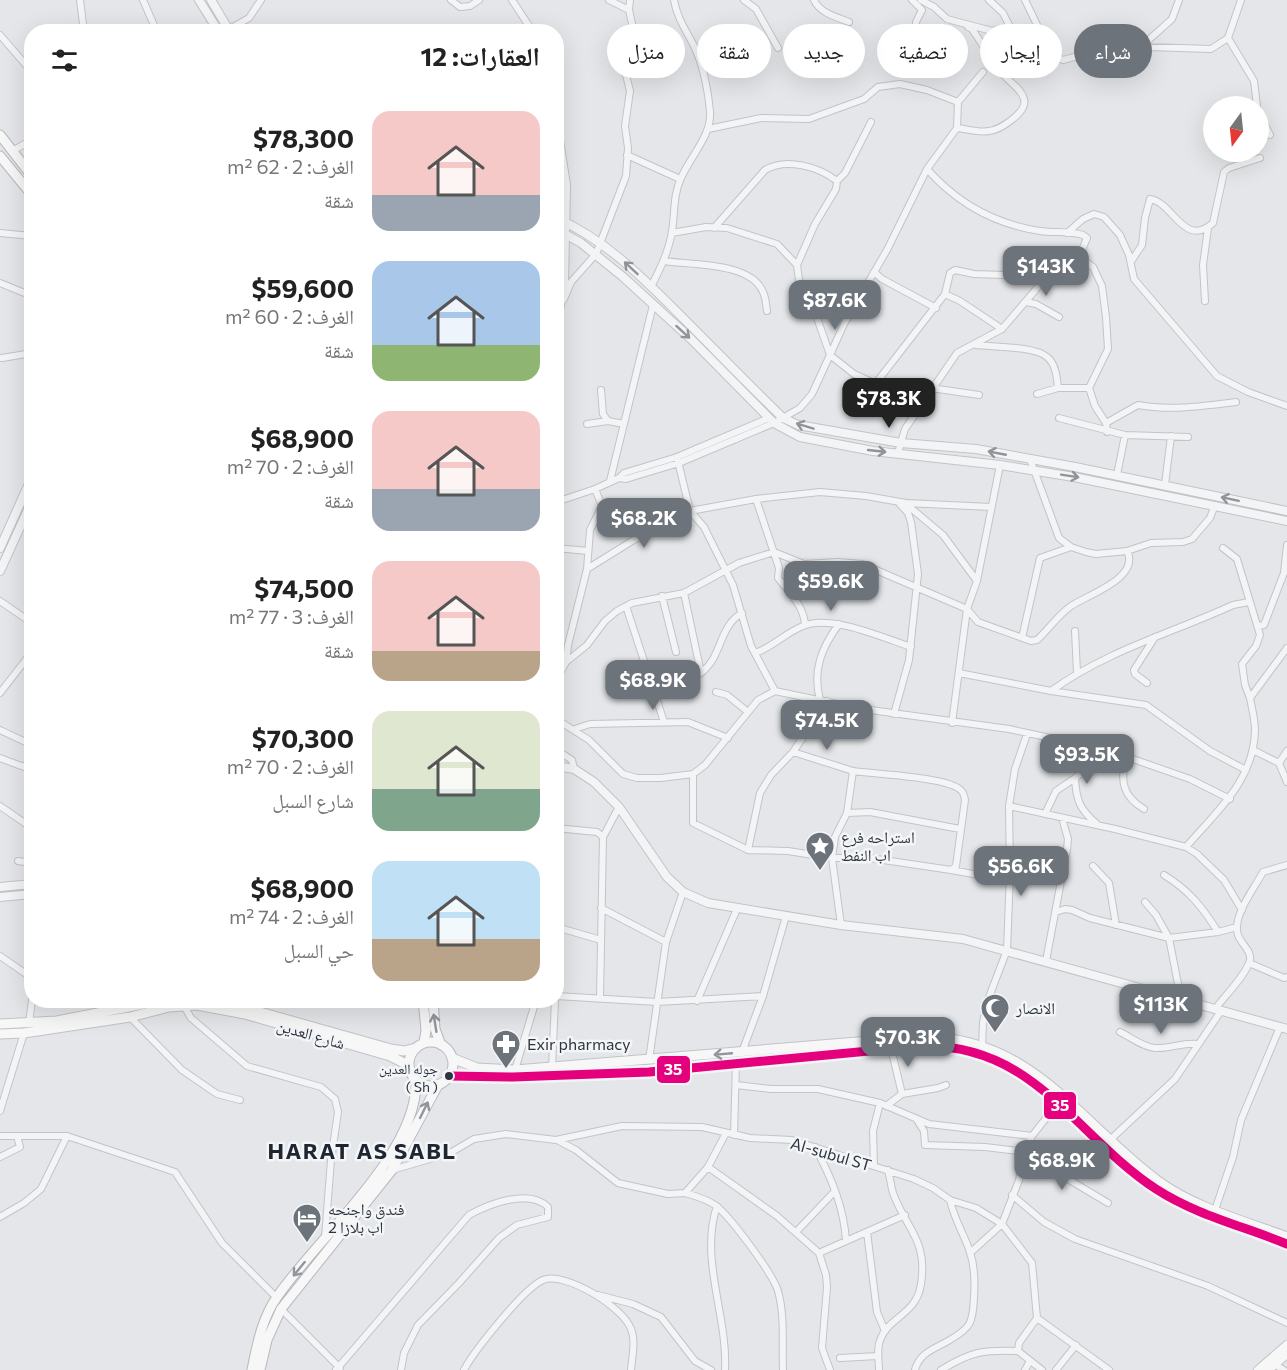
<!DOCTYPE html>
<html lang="ar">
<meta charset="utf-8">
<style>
body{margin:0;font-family:Commissioner,"Noto Naskh Arabic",sans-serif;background:#f6f6f6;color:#222;direction:rtl;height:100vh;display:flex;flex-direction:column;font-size:22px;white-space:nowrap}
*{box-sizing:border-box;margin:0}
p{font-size:20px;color:#767676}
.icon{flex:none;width:33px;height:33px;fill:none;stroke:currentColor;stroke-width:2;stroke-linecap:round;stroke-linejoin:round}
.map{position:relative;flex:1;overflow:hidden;direction:ltr}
.panel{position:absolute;left:24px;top:24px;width:540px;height:984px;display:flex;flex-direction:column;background:#fff;border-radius:24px;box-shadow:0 6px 24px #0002;direction:rtl}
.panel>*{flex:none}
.top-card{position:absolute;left:582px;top:24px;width:570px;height:54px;direction:rtl;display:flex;gap:12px}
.needle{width:39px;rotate:195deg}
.fabs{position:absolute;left:1203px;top:96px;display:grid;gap:12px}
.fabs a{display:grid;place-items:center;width:66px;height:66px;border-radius:50%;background:#fff;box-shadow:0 6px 24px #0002;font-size:30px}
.price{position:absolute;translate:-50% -51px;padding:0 14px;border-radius:12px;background:#6d737b;color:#fff;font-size:20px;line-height:39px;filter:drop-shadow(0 2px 3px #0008)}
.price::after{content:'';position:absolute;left:50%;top:36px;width:18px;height:14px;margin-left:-9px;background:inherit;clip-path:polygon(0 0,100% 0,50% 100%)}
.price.current{background:#222;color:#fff}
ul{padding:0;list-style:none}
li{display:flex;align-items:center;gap:18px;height:150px;padding:0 24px}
li span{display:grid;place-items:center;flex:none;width:168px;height:120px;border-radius:18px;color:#555}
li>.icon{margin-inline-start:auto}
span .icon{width:72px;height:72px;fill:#fffc;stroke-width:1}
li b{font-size:26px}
h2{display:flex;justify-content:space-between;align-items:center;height:72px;padding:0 24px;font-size:26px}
.chip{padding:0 21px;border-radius:27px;background:#fff;box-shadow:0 6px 24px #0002;font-size:21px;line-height:54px}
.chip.current{background:#6d737b;color:#fff}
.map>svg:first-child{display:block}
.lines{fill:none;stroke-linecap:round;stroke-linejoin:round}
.minor-casing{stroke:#c3c4c7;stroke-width:8}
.tertiary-casing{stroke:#c3c4c7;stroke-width:10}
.secondary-casing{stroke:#c3c4c7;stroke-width:10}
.primary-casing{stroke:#c1c3c6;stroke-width:11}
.trunk-casing{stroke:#b7b9bd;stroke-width:11}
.minor{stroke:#f3f4f5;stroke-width:6}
.tertiary{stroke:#f3f4f5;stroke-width:8}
.secondary{stroke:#f7f7f7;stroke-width:8}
.primary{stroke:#f7f7f7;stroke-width:9}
.trunk{stroke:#f7f7f7;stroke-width:9}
.bus-1-casing{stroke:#f3f5f7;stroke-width:14}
.bus-1{stroke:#e5007d;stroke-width:9}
.oneway{stroke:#90949a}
.oneway2{stroke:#92969c}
.bus-dot{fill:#2d3540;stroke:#f3f5f7;stroke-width:2}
.labels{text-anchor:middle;stroke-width:5;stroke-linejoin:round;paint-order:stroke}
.bus-label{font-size:14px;fill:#2d3540;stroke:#f3f5f7;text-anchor:end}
.poi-label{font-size:16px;fill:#2d3540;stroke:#f3f5f7;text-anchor:start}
.street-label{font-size:16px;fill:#2d3540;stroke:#f3f5f7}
.district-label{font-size:22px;font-weight:bold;letter-spacing:1.5px;fill:#1f2631;stroke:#f3f5f7}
.line-badge{stroke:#f3f5f7;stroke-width:2}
.badge-label{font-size:16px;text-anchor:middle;font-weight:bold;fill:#fff}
</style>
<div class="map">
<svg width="1287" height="1370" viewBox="0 0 1287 1370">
<rect width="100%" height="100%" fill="#e4e6e9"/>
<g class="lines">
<g class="minor-casing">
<path id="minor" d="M80,0l4,32
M143,0l14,32
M451,0l9,7 10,-1 9,-6
M512,0l21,32
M609,0l20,10 1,-10
M744,0l12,9 22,39
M814,0c6,13 22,17 35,22
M921,0l13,7 13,12 45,12 18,-4 13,5 29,24 11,4 53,-14 95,3 17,-11
M989,0l14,13 7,14
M1025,0l27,56
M1241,0l-13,38 26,43 3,25
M224,32l25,-14 12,-18
M0,35l32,37
M1143,45l29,-26 7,-19
M882,51l20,-2 13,-11 1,-16 6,-12 -10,-10
M556,95l4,11v34l7,45 -2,100 -9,45
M958,102l-1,26 -30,41 -40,81 -43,74 -14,31 24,19 31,14 12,3 34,-3 48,7
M1258,111l12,24
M957,128c10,1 22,5 32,3 11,-1 39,-19 35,-32 -3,-11 -14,-16 -20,-24 -12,-15 -22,-31 -32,-46l-4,-2
M708,129l53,-11 48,1 55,-20 14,-12 22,-3 27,6 31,12 25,-30
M12,151l20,-11
M627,155l53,24
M927,169c30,34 67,55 113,62 14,2 29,0 43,4l4,3 -8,19
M837,181l8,-8 26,-51
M714,228l51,-58c21,-13 54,-3 72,11l-1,8 -21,35 -18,41
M0,233l32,3
M1067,233l16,-14 11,-5 10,3 16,18 9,20 5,24 83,97 31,16 39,14
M1132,260l10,-15 3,-27 5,-19c23,3 34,50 63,24l11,-51 5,-4 31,-10
M664,261c27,4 87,1 99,31 3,6 3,13 4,19
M874,272l8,7 54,29
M0,283l32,13
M651,287c9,-18 18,-36 21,-56 3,-18 1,-36 9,-53 9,-21 31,-43 29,-66 -2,-22 -7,-47 -16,-66 -8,-16 -17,-28 -20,-46
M945,294l5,-21 5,-3 19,4 60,2 10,5
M564,299l7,-17 25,-28 30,-78 2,-28 -3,-22 5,-35 -5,-20 8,-43 -4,-18
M1205,301l-2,-36 5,-37
M1026,302l10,2 23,13
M976,345c17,2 59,1 71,12 9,7 10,21 11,31
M2,358l30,-5
M876,383l69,-89 15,7 42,28
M601,390l2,24 5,7
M1037,394l21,-6h31
M1059,418l66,17 63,2
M1106,423l32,-18c33,6 65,1 98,-3
M587,424l21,-3 16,3
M898,453l7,-24 52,-76 45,-24 54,-63 23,-9 14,10 9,19 4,31 2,32 -19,39 6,18 11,17 1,9
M677,457l13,54 14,16 29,58 18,61 24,45 81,17 153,21 101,22 80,28 40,20
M1117,475l8,-40
M619,478l5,-5 53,-16 92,-39
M610,481l43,-176
M1165,485l6,-49
M756,499l23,69 -1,10c11,14 26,28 27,47
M556,502l39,-13 24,-11 7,1 53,-16 95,-40 26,-15 12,-14 18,-39 -14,-40 -17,-35 -2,-15 -20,-21 -50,-16 -21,-1 -34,6
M906,504l37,31 34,46
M556,548l32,3
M1223,548l14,11 23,76 -4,11 -14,18 3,21 5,13
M1127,551l24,-8 32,-1 9,-3 18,-21 5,-13
M587,569l45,-28 58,-30 66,-12 64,-7 46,4 40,7 85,4
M684,593l17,80
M662,596l14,56
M0,601l32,22
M626,606l38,116
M1258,626l6,-1 20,-52 3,-28
M1075,631l2,41
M1022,638l18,-80 31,-11
M755,653c18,-6 30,-20 48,-27 27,-12 81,12 108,21
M566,662l2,-17 19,-76 3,-39 12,-24 -7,-17
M959,673l92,18 95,14 64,46 36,19
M556,680l10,-18 21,-17 18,-24 12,-10 15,-8 52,-10 55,-30 35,-11 30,12 34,-2 24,2 105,45 11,13 53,19 6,-1c11,-10 21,-25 34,-34 16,-11 70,-28 56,-55l-31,3 -10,-2 -15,-5 -12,-9 -29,-79
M1147,683l-12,-9 -1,-4 21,-33
M652,686c15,-4 38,-5 51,-15 19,-15 16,-45 39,-58
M1051,691c55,-40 121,-58 182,-86l16,-3
M716,692l11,3 21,17
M0,693l32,-41
M820,700c-8,-30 2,-53 19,-76
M827,701l-34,51 -22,23 -11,18 -12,57 40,1 44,7h38l81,12 5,-4 9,-66c-1,-6 -2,-9 -7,-12 -17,-11 -82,-14 -105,-17l-6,42 -12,24 -3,21 9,67
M894,714l15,-54 9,-86 -7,-52 -3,-9 -10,-11
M556,719l33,21 34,34 14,4h24l32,-4 12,-9 53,-65 17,-9
M952,723l15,-114 10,-28 23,-116
M575,729l15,-5 98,-2 40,16
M0,730l32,15
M556,750l16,10 2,9
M1253,750l26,13
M1287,751l-8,12 8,19
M793,752l60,19
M1126,756c-6,24 -4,40 18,53
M0,758l24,9 8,-9
M693,774v49l55,27
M0,806l32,22
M1009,806l106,23 71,18 11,7 27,26 18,30
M847,813l23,-1 90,17
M1045,814l11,-23 19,-13
M1097,824c-17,-14 -21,-24 -22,-46l35,-27
M556,828l41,4 6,5 -3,161
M603,837l16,-30
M1186,847c30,-35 68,-66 69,-117 0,-10 -3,-21 -5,-32l37,-50
M18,861l14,2
M1093,866l16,17 7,42
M951,870l39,7 20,-4
M1164,875c25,15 39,33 54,57
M1145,902l11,13 13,23 49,-6 19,-5
M601,908l65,34
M1056,912l9,-3 7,1 18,8 79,20 12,61
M556,927l45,13
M0,956l32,22
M1046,961l21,-112 1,-10 -6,-21
M1249,963l35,15 3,-1
M556,996l101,6 106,-6
M111,1000l10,10
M697,1001l40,-92
M184,1006l7,12 56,48 74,21 14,12 3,13 -7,48 -6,77
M1215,1009c9,-12 32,-35 35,-49 2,-9 -9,-16 -12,-25 -6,-19 16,-46 25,-63l24,-7
M130,1017l52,53 35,24 23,6
M29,1024l3,-24
M1120,1032c11,5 22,15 35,16 15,1 28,-6 43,-4
M891,1048l11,46
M982,1050l1,-28 6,-25 18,-47 3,-77 -1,-67 6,-37 12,-35
M742,1052l21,-56 23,-80
M649,1060l17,-118 17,-50
M552,1068l3,-68
M515,1070l21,-70
M736,1085l35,4h47l62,14 49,21 103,12
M886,1106l16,-12 36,-6 8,-3
M0,1111l24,-78
M917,1120l7,11 1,14 60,2 41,5
M734,1135l2,-73
M0,1136h67l108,36 47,71 54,54
M557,1140l19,10 42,33 50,11 17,-1 23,-26 18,-34
M1110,1140l65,-61 46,-68
M815,1147c16,30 29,60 31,94
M0,1157l20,-10 -3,-11
M1024,1159l24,8 60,36
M874,1165l-1,-34 7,-28
M708,1167l69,49 42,37 7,22 1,12 -5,61 8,22
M392,1170l58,-17 24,-14 32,-5 50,6 66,-14 80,1 48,11 42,2 122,39 19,9 17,12 26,8 26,16 30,39 5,55 72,52
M685,1193c11,3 21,6 30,12 15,11 58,69 63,86 7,25 4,53 5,79
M1012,1195l32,27 31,17 133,47 79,37
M717,1206c-18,53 11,110 8,164
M1215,1210l18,-53 8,-37 39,-93
M0,1217l24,-14 17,-14 26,-53
M796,1232l39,-41
M867,1232l10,80 8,19
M819,1253l86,-38
M970,1253l32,-29 17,-44 8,-32 5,-12 26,-33
M598,1295l35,9 28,13 34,44 16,9
M281,1309l59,59
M1037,1318l-18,25 -1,8 24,19
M840,1358l38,-2
M1274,1364l10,6
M336,1370l133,-155c20,-11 60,-27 79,-8v10l-31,8 -18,13 -40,45 -41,42 -14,28 -3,17
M464,1370c10,-19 60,-82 79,-90 22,-9 80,27 88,49 5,12 1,28 0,41
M879,1370c0,-11 -3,-22 2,-32 8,-21 36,-24 40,-54 7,-44 -15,-55 -28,-91 -2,-7 -3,-15 -5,-23
M915,1370c4,-17 19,-21 33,-29 23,-13 25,-18 26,-44 1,-15 1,-30 -4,-45 -6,-18 -16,-33 -20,-52
M941,1370c31,-19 42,-20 77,-19
M1025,1370l5,-9
M1056,1370l20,-25"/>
</g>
<g class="tertiary-casing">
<path id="tertiary" d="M199,0l20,32
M211,0l19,32
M556,218c51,22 91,64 129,102 33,33 65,66 98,98l15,7 103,18 75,6 99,18 212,44
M556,229l25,14 41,33 68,62 84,85 26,14 73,14 127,14 74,12 213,44
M0,548l32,-71
M0,571l32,-70
M556,766l18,3 20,13 25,25 48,70 16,15 25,11 133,22 122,14 324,90
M0,887l32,-3
M0,897l32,-3"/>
</g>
<g class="secondary-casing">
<path id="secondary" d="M1258,1370l29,-25
M1268,1370l19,-16"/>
</g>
<g class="primary-casing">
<path id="primary" d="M217,1000l174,49 13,2 12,-3
M0,1024l57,-3 107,-21
M0,1034l24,-1 106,-16 39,-10 28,-2 48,9 145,42 18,9
M452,1058l25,10 38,2 404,-33c112,-2 158,84 239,144 37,27 86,40 129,56
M449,1076l64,1 136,-5 272,-26c113,-3 153,89 235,143 40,26 87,37 131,55"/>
</g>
<g class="trunk-casing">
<path id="trunk" d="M0,135l32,41
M0,156l32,39
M423,1000l3,30 -2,13
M433,1000l2,29 6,16
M409 1064a22 22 0 1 1 44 0a22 22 0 1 1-44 0Z
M252,1370c5,-25 10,-52 25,-73 40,-59 141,-143 139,-216
M260,1370l7,-30 14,-31 111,-139 46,-85"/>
</g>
<use href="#minor" class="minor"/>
<use href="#tertiary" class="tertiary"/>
<use href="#secondary" class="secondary"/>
<use href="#primary" class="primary"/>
<use href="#trunk" class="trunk"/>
<g class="bus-1-casing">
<path id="bus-1" d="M449,1076l64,1 136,-5 272,-26c113,-3 153,89 235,143 40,26 87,37 131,55"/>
</g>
<use href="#bus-1" class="bus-1"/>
</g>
<defs><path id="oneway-shaft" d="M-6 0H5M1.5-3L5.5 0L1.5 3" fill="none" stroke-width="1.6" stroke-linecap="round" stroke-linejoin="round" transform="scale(1.5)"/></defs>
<g class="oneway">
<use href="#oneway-shaft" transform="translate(631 268) rotate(-137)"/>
<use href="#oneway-shaft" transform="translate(683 332) rotate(42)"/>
<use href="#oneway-shaft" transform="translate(805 426) rotate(-163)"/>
<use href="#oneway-shaft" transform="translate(877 451) rotate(6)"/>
<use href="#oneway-shaft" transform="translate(997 453) rotate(-169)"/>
<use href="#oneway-shaft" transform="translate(1070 476) rotate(9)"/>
<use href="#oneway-shaft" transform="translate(1230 499) rotate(-168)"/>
</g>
<g class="oneway2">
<use href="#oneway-shaft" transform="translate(435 1023) rotate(-99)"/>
<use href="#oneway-shaft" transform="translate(723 1054) rotate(175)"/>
<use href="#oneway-shaft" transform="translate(424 1110) rotate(-64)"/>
<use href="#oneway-shaft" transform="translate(299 1269) rotate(129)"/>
</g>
<defs>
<g id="sight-pin" transform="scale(1.5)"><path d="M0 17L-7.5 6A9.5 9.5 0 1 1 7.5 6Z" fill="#6d737b" stroke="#f3f5f7"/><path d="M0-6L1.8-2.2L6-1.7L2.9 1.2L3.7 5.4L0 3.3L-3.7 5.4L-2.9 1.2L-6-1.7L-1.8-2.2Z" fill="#fff"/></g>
<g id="mosque-pin" transform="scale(1.5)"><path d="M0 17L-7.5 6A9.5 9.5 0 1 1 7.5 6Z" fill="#6d737b" stroke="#f3f5f7"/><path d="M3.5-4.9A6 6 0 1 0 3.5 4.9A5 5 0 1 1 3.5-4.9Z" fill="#fff"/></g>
<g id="pharmacy-pin" transform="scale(1.5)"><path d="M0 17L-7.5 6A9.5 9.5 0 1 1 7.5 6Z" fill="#6d737b" stroke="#f3f5f7"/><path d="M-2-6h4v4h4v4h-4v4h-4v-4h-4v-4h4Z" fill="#fff"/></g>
<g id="hotel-pin" transform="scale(1.5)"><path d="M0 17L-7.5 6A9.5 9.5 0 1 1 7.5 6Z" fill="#6d737b" stroke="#f3f5f7"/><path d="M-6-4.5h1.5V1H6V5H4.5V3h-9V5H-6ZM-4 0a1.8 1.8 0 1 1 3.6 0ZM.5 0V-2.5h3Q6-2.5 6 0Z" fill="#fff"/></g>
</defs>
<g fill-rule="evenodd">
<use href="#sight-pin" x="820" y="846"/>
<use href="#mosque-pin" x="995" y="1008"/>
<use href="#pharmacy-pin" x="506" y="1044"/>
<use href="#hotel-pin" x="307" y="1218"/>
</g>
<circle class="bus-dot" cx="449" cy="1076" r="5"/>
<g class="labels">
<g class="bus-label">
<text x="438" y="1074">جوله العدين<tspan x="438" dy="18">( Sh )</tspan></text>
</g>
<g class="poi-label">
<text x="841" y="843">استراحه فرع<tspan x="841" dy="18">اب النفط</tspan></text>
<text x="1016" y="1014">الانصار</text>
<text x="527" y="1050">Exir pharmacy</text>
<text x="328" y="1215">فندق واجنحه<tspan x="328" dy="18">اب بلازا 2</tspan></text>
</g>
<g class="street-label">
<text transform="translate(311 1034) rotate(16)" y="6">شارع العدين</text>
<text transform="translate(831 1154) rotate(16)" y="6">Al-subul ST</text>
</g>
<g class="district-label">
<text x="362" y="1159">HARAT AS SABL</text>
</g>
</g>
<g class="line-badge">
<rect x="656" y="1055" width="35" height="29" rx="6" fill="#e5007d"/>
<rect x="1043" y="1091" width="34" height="29" rx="6" fill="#e5007d"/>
</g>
<g class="badge-label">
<text x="673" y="1075">35</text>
<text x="1060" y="1111">35</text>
</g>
</svg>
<div class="fabs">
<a><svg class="needle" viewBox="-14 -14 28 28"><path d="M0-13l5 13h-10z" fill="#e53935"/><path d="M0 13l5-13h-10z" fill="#767676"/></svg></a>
</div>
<b class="price" style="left:1046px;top:297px">$143K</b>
<b class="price" style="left:835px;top:331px">$87.6K</b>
<b class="price current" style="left:889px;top:429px">$78.3K</b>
<b class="price" style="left:644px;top:549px">$68.2K</b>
<b class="price" style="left:831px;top:612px">$59.6K</b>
<b class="price" style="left:653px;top:711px">$68.9K</b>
<b class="price" style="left:827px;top:751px">$74.5K</b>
<b class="price" style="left:1087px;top:785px">$93.5K</b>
<b class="price" style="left:1021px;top:897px">$56.6K</b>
<b class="price" style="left:1161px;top:1035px">$113K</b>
<b class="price" style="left:908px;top:1068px">$70.3K</b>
<b class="price" style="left:1062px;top:1191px">$68.9K</b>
<div class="top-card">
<a class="chip current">شراء</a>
<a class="chip">إيجار</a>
<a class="chip">تصفية</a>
<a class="chip">جديد</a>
<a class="chip">شقة</a>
<a class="chip">منزل</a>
</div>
<section class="panel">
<h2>العقارات: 12<svg class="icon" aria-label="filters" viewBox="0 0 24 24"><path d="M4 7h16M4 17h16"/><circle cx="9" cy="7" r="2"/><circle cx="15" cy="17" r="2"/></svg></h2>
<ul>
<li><span style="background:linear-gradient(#f6c9c9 70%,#9aa5b1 0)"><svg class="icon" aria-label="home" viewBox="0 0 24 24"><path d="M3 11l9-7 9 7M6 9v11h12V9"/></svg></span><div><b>$78,300</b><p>الغرف: 2 · 62 m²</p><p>شقة</p></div></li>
<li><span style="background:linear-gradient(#a9c7e8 70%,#8fb573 0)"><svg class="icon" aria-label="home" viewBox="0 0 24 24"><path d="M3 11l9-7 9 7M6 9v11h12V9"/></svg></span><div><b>$59,600</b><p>الغرف: 2 · 60 m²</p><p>شقة</p></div></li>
<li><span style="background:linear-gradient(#f6c9c9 65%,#9aa5b1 0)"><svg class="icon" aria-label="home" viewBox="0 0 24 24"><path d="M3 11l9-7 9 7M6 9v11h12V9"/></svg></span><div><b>$68,900</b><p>الغرف: 2 · 70 m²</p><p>شقة</p></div></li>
<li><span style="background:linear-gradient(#f6c9c9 75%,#b9a48a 0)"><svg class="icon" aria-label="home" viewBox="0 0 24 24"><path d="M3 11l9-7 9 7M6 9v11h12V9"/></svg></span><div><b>$74,500</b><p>الغرف: 3 · 77 m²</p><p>شقة</p></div></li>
<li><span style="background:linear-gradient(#dfe7d0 65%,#7fa58c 0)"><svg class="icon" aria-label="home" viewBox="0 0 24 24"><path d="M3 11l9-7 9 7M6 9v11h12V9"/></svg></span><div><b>$70,300</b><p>الغرف: 2 · 70 m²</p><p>شارع السبل</p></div></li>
<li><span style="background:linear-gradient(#bfe0f5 65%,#b9a48a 0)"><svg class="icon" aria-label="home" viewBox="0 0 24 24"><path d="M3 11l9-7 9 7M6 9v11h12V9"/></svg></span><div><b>$68,900</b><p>الغرف: 2 · 74 m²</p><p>حي السبل</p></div></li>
</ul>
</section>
</div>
